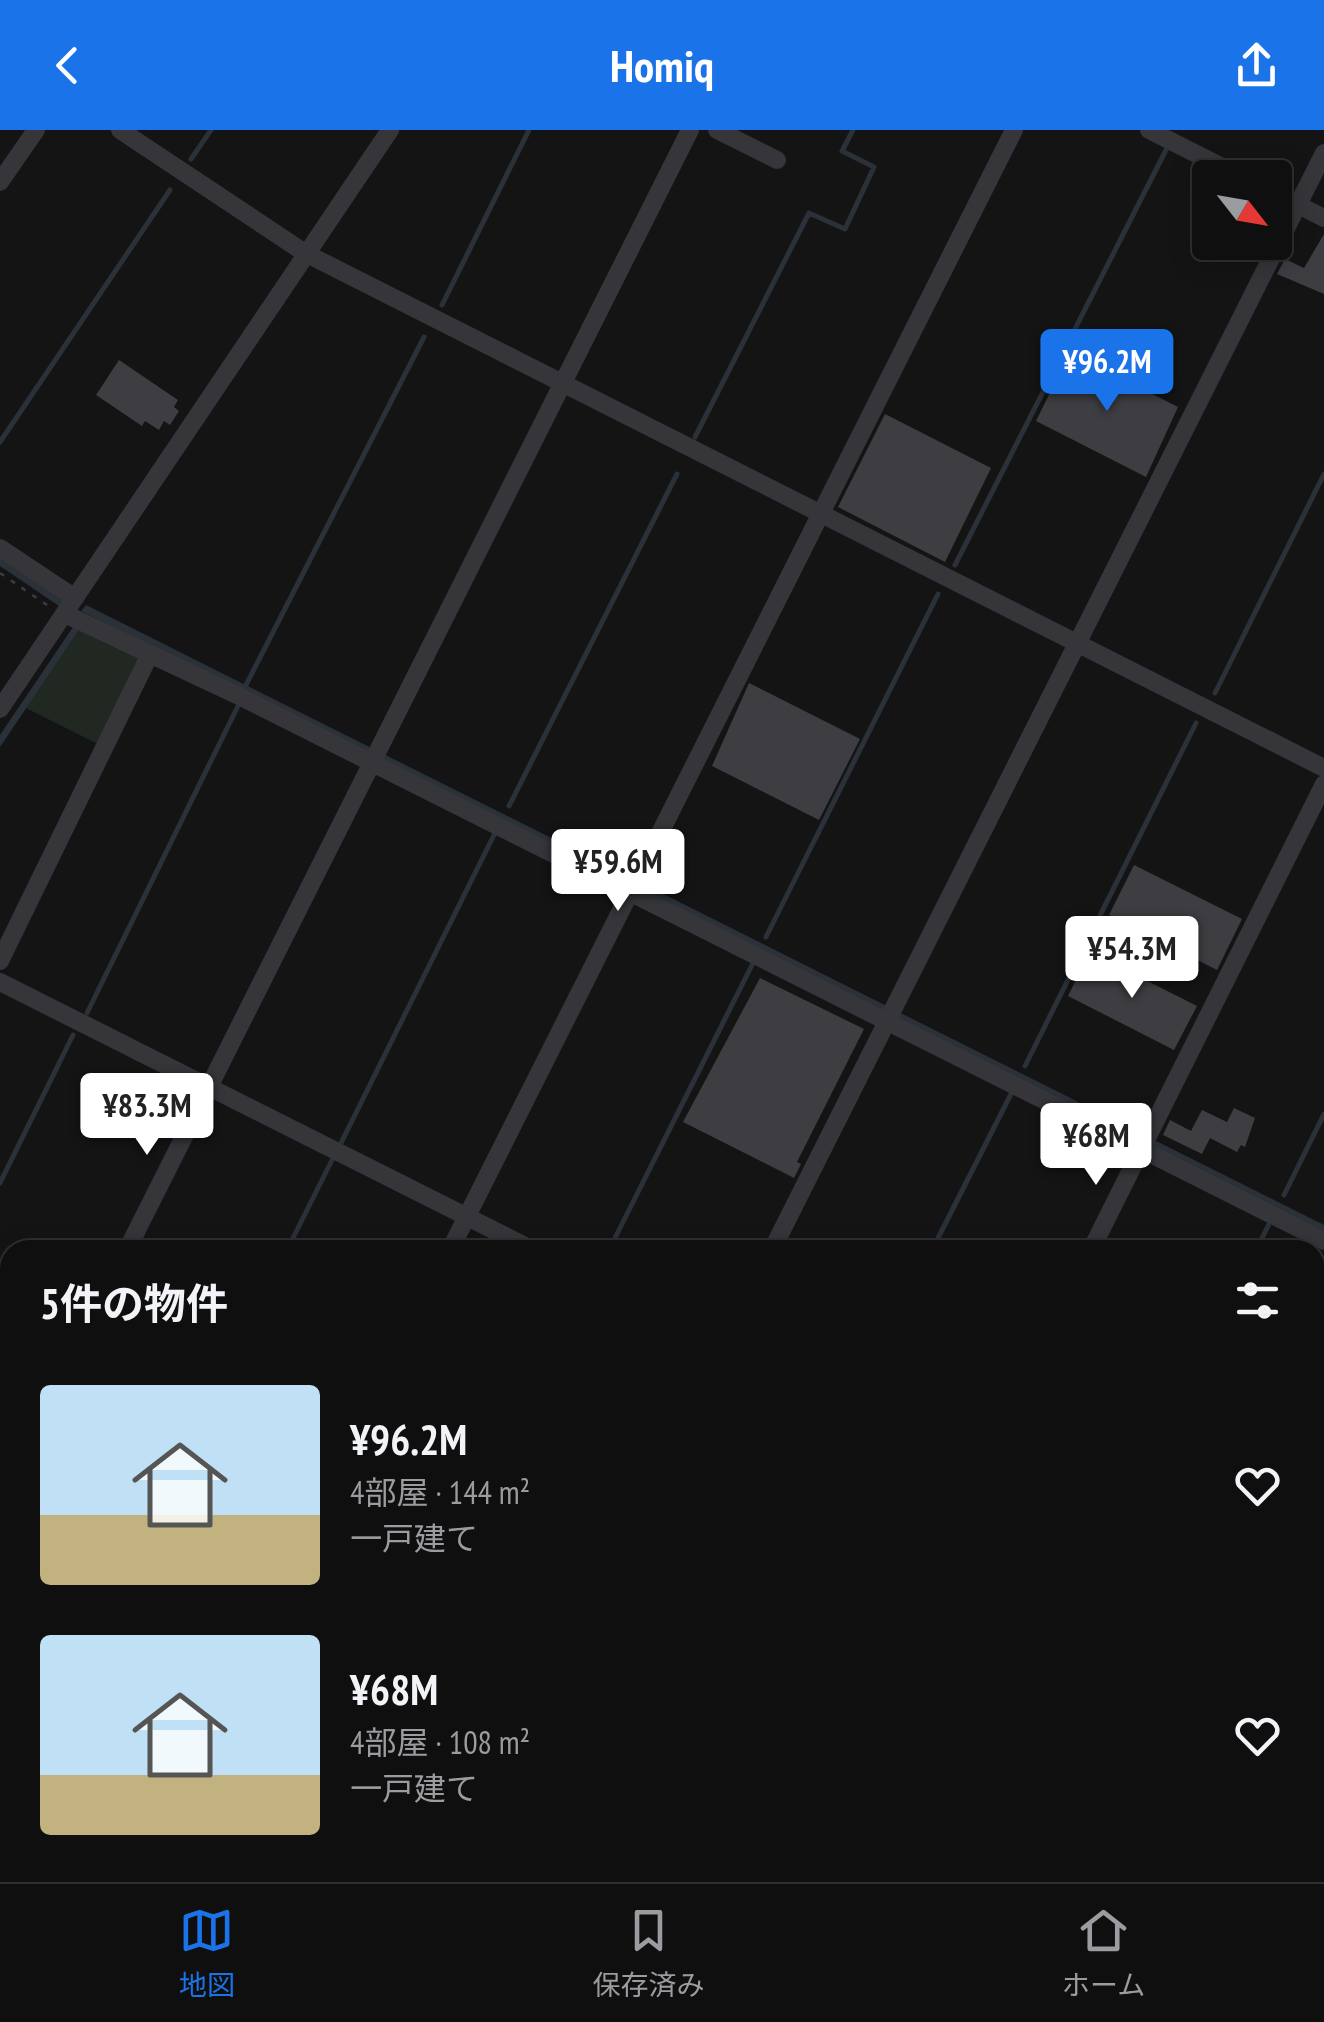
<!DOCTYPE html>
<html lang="ja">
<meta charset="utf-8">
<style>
body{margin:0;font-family:"PT Sans Narrow","Noto Sans JP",sans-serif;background:#1d1d1e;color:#f1f3f6;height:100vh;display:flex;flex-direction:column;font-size:38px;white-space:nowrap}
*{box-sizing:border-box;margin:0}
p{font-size:32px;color:#9b9c9f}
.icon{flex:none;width:55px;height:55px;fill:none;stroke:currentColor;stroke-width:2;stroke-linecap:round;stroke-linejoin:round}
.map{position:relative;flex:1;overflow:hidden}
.side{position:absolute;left:0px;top:1110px;width:1325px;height:642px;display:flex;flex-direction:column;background:#0f0f10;border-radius:30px 30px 0 0;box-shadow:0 5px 25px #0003,0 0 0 2px #2f2f30}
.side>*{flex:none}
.needle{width:65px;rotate:121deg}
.buttons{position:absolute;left:1192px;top:30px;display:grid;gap:20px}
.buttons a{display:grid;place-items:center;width:100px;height:100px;border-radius:10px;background:#0f0f10;box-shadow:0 5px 25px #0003,0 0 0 2px #2f2f30;font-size:50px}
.price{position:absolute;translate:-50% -85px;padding:0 22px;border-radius:10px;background:#fff;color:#222;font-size:32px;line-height:65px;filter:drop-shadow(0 2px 5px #0008)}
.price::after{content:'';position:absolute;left:50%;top:60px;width:30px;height:22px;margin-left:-15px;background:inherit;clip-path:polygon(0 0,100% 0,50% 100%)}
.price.on{background:#1a73e8;color:#fff}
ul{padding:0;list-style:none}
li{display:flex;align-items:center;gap:30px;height:250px;padding:0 40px}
li span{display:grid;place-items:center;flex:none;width:280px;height:200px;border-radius:10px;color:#555}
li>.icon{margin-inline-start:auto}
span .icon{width:120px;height:120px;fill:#fffc;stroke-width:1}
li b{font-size:42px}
h2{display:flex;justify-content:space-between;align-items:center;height:120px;padding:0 40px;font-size:42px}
header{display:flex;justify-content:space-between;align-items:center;height:130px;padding:0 40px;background:#1a73e8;color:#fff;font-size:45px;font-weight:600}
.dock{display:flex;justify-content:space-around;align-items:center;height:140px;border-top:2px solid #2f2f30;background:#0f0f10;font-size:28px;color:#9b9c9f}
.dock a{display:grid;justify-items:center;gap:5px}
.dock .on{color:#1a73e8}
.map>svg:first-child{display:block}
.green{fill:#202821}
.water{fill:#2a3139}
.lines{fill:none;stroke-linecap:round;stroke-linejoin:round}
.stream{stroke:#2a3139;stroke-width:5}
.building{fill:#3e3e42}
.path{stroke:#3b3c41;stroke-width:2.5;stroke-dasharray:5 8;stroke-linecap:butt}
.minor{stroke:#35353a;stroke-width:18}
</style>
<header><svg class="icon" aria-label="back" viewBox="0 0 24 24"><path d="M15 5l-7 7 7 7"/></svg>Homiq<svg class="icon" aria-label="share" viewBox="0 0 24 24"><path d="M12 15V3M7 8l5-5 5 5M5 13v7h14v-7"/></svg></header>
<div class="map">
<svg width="1324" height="1752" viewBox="0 0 1324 1752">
<rect width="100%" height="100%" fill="#141415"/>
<path class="green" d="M81,497l61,29 -44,88 -72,-36z"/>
<path class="water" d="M0,428l62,42 7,2 -10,4 -59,-40z
M86,475l1238,620v10l-1243,-624z
M73,497h8l-81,120v-12z"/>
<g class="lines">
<path class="stream" d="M191,29l20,-29
M442,175l87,-175
M695,307l114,-224 36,16 29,-62 -32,-16 11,-21
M0,312l170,-252
M955,435l212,-417
M246,555l178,-348
M1215,563l109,-219
M509,676l168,-332
M766,807l172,-343
M87,883l152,-309
M1025,936l171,-343
M341,1013l154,-310
M0,1053l73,-148
M1284,1065l40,-81
M287,1120l46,-92
M609,1120l144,-287
M932,1120l80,-158
M1256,1120l14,-28
M0,1383l10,5
M365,1752l4,-10
M616,1752l5,-10
M938,1752l5,-10"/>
</g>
<path class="building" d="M1324,104v60l-47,-20 8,-15 19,9z
M1070,222l108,55 -32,70 -110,-56z
M119,230l59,40 -4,7 5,4 -9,14 -6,-4 -5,9 -14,-9 -3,5 -46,-31z
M885,284l106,54 -46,94 -107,-55z
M749,553l111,56 -41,81 -107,-54z
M1134,735l108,54 -25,51 -108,-55z
M1090,822l107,54 -23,44 -106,-54z
M760,848l104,51 -67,133 4,2 -7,14 -111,-56z
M1234,978l21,10 -10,29 -4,-2 -4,7 -27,-14 -8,16 -39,-19 7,-15 21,11 11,-21 25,12z"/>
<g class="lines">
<path class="path" d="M0,443l50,34"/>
<path class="minor" d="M120,0l185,123 1019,515
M717,0l60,30
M1149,0l95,48
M0,52l36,-52
M1275,63l49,25
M0,418l75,50
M65,484l172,81 1087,546
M0,579l390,-579
M0,831l150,-307
M0,852l533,268
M127,1120l563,-1120
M450,1120l564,-1120
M772,1120l552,-1097
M1091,1120l233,-466
M1315,1323l9,-18
M0,1373l10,-20
M0,1395l10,5
M1315,1511l9,5
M1315,1632l9,-2
M689,1742l19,10
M1146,1742l1,10
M9,1752l4,-10
M124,1752l4,-10
M454,1752l5,-10
M778,1752l5,-10
M1052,1752l4,-10"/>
</g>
</svg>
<div class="buttons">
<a><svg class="needle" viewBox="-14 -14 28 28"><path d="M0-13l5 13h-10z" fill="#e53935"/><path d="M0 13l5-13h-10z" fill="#9b9c9f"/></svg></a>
</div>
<b class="price on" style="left:1107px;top:284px">¥96.2M</b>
<b class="price" style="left:618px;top:784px">¥59.6M</b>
<b class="price" style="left:1132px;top:871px">¥54.3M</b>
<b class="price" style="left:147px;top:1028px">¥83.3M</b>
<b class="price" style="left:1096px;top:1058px">¥68M</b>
<section class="side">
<h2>5件の物件<svg class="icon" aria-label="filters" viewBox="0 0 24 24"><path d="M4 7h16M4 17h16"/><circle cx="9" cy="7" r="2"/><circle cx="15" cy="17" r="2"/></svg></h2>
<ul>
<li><span style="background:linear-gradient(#bfe0f5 65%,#c2b280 0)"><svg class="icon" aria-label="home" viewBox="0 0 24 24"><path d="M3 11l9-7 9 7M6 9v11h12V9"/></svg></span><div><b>¥96.2M</b><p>4部屋 · 144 m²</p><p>一戸建て</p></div><svg class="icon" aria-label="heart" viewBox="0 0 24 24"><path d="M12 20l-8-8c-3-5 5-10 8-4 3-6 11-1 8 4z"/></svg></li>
<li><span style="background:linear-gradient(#bfe0f5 70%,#c2b280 0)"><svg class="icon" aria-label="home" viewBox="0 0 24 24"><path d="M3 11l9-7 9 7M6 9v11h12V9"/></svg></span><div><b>¥68M</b><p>4部屋 · 108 m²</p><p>一戸建て</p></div><svg class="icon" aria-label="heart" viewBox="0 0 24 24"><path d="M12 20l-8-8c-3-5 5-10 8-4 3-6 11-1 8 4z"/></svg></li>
</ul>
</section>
</div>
<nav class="dock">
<a class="on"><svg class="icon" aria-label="map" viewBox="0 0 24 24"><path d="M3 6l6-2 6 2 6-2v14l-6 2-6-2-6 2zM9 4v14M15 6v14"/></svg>地図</a>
<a><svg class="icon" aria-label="saved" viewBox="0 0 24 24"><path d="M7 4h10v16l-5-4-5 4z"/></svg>保存済み</a>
<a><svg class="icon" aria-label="home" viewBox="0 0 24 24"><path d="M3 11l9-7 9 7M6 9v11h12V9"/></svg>ホーム</a>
</nav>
